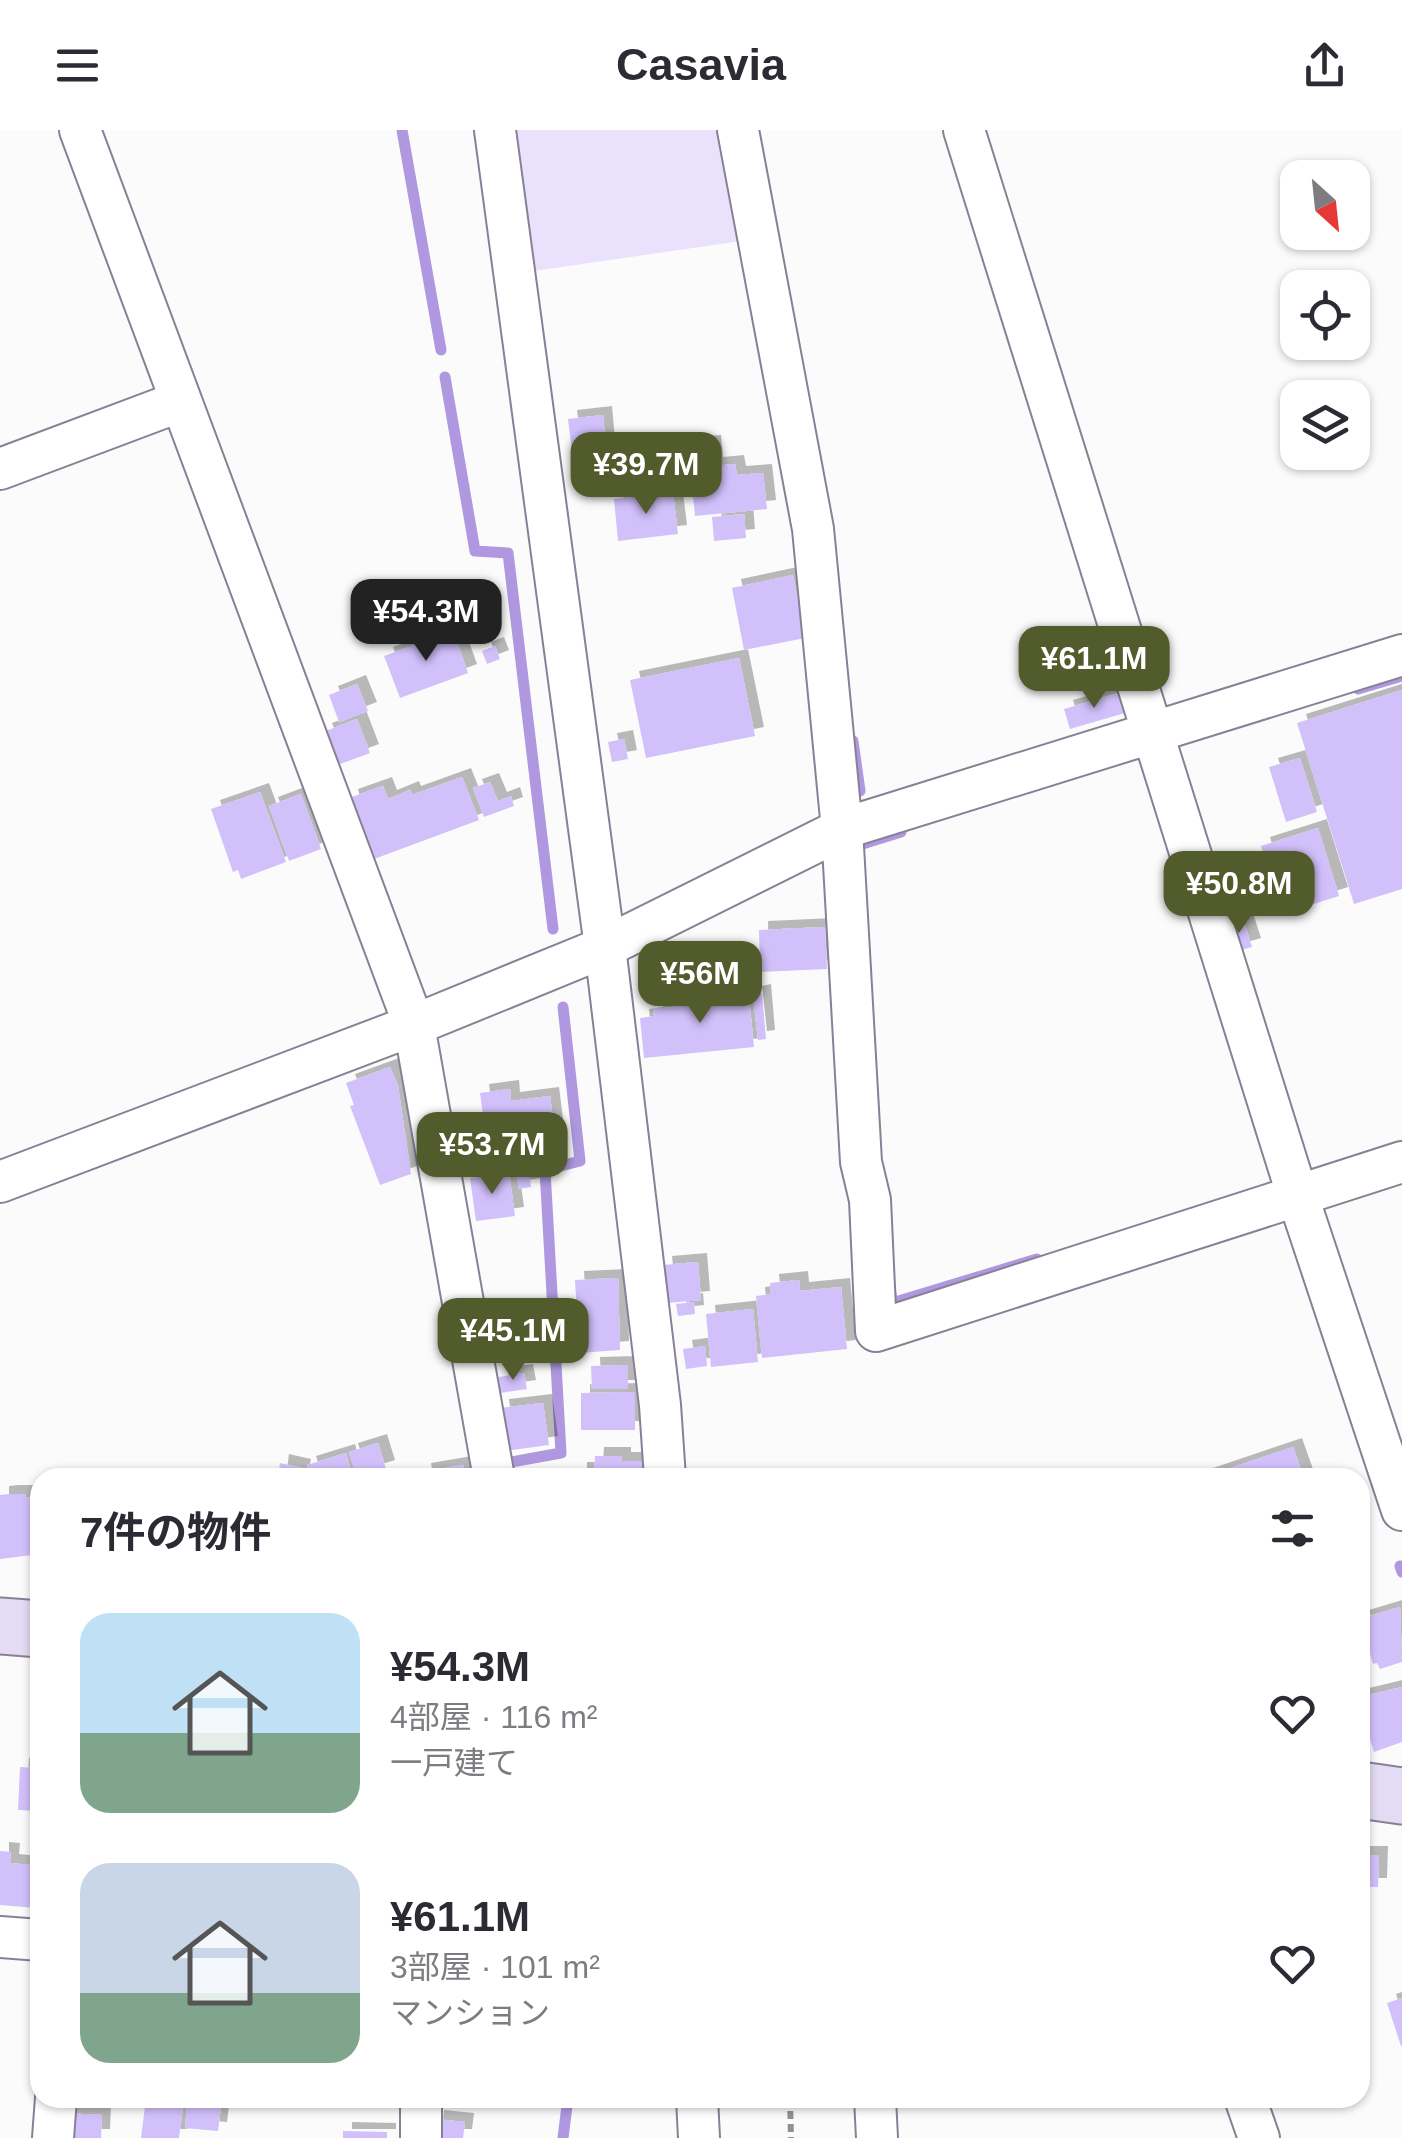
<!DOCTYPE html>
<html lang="ja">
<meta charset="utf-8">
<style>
body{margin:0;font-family:Arial,"Noto Sans JP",sans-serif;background:#f7f7f7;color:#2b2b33;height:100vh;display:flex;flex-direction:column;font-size:38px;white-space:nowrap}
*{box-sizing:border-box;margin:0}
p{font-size:32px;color:#7c7c81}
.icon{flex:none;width:55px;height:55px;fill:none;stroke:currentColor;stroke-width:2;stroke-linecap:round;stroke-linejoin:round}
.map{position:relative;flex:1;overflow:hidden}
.panel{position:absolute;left:30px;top:1338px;width:1340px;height:640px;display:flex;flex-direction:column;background:#fff;border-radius:30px;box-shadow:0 2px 8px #0004}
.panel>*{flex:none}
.needle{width:65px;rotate:153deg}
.buttons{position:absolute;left:1280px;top:30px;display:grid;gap:20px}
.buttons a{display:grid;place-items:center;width:90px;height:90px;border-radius:20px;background:#fff;box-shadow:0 2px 8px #0004;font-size:50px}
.price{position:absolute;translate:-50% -85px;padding:0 22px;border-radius:20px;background:#525b2b;color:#fff;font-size:32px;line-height:65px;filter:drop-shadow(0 2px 5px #0008)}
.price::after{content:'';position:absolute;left:50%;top:60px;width:30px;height:22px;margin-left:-15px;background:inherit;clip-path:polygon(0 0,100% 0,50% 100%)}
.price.active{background:#222;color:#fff}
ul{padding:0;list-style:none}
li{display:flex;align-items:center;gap:30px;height:250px;padding:0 50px}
li span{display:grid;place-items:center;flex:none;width:280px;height:200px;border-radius:30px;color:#555}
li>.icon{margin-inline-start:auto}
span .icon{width:120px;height:120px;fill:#fffc;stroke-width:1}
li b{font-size:42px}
h2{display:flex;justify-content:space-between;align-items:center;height:120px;padding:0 50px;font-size:42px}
header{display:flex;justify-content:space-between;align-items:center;height:130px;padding:0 50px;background:#fff;font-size:45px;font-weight:700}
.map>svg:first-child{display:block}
.green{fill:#eae2fc}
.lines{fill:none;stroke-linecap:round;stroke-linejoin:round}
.stream{stroke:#af98df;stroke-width:11}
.building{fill:#d2c0fb;filter:url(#shadow)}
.minor-casing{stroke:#878196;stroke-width:44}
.secondary-casing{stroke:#878196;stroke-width:59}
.path{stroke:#919094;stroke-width:6;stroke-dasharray:8 5;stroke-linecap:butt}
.minor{stroke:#fff;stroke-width:40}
.secondary{stroke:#e4dbf4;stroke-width:55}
</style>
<header><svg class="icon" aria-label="menu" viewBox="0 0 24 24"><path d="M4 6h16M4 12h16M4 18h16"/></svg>Casavia<svg class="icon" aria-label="share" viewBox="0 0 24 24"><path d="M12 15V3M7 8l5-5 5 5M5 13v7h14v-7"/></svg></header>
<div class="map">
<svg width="1402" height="2008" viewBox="0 0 1402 2008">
<defs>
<filter id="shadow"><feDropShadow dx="9" dy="-9" stdDeviation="0" flood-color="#0004"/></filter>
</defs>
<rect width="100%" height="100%" fill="#fbfbfb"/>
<path class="green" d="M516,0h205l20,111 -207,30z"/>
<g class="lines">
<path class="stream" d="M402,0l39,220
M445,247l30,174 33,2 45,376
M1358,559l44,-13
M853,611l7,50
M857,721l-1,-5 45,-14
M891,1163l1,10 145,-44
M507,1338l-1,-5 55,-10 -16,-283 35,-9 -17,-154
M1400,1436l2,6
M563,2008l5,-40"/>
</g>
<path class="building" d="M603,285l3,33 -34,4 -4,-33z
M712,314l2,22 21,-2 2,11 26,-2 4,36 -72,7 -7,-70z
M670,315l4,42 -71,8 -4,-43z
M673,363l5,41 -60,7 -4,-42z
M744,384l2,24 -32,3 -2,-24z
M793,445l12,63 -61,12 -12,-62z
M453,501l15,42 -68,25 -16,-42z
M495,516l5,13 -13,5 -5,-13z
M739,528l16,78 -109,22 -16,-78z
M357,554l11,27 -29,11 -10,-27z
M1402,560v199l-48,15 -57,-181z
M1119,563l6,20 -55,16 -6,-20z
M357,589l13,34 -35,13 -12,-34z
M624,609l4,20 -16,3 -4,-20z
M1300,628l17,54 -31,10 -17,-55z
M462,647l17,43 -113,42 -17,-64 34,-12 5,13 22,-9 2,5z
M490,652l8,19 13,-5 3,10 -30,11 -11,-29z
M260,662l26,70 -45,17 -3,-9 -5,2 -22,-63z
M301,664l20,55 -32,12 -20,-55z
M1318,698l21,68 -57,18 -21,-68z
M1243,789l9,28 -17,5 -8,-28z
M825,797l2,42 -67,3 -1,-42z
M687,856l1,16 -27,3 -2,-16z
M748,859l6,58 -110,11 -4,-40 14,-2 -1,-7 49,-5 -1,-9z
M762,863l4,46 -8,1 -5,-45z
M390,937l8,19 13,88 -31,11 -30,-79 4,-1 -8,-22z
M510,959l1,12 39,-5 7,55 -61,8 -4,-22h-6l-6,-44z
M528,1033l3,24 -12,2 -4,-24z
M509,1043l6,43 -39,5 -6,-43z
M698,1132l3,38 -34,3 -4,-38z
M618,1148l2,72 -41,3 -4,-73z
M799,1150l1,11 41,-4 6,62 -85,9 -6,-62 15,-2 -1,-11z
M694,1172l1,12 -17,2 -2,-12z
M753,1179l5,53 -47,5 -5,-53z
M705,1216l2,20 -21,3 -3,-20z
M628,1235v24h-36l-1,-23z
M524,1243l3,16 -27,4 -1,-16z
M635,1262v38h-54v-37z
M543,1273l6,42 -44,6 -5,-43z
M378,1313l8,26 -29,9 -8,-26z
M1293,1317l11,31h-99l-1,-1z
M346,1323l7,25h-42l-4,-13z
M595,1326h27v5h27v17h-71v-7h16z
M280,1333l22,5 -2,10h-22z
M463,1335l2,13h-42l-1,-6z
M10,1364h16v4l14,-1v57l-40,5v-64z
M1400,1477l2,55 -22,7 -3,-6 -4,1 -13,-45z
M1402,1557v55l-28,10 -14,-44v-11z
M20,1637l18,1 -2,43 -18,-1z
M0,1721l11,1 -1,11 30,3 -4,42 -36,-3z
M1360,1725h19l-1,32h-18z
M1402,1868v48h-1l-14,-43z
M146,1968h38l-5,40h-38z
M188,1968h34l-4,33 -33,-3z
M63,1983l39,2 -1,23h-39z
M435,1989l30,3 -2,16h-30z
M343,2001l44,1v6h-44z"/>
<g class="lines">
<g class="minor-casing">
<path id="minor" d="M80,0l334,895 80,453
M495,0l110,817 55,458 5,73
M738,0l75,399 29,300 19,333 9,38 6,131 526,-169
M964,0l333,1064 105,316
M0,339l181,-68
M0,1052l414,-157 191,-78 237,-118 560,-174
M0,1807l40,3
M421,1968v40
M697,1968l2,40
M875,1968l2,40
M1245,1968l14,40
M53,2008l3,-40"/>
</g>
<g class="secondary-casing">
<path id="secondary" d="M0,1496l40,3
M1360,1660l42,6"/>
</g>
<path class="path" d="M790,1968l1,40"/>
<use href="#minor" class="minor"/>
<use href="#secondary" class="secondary"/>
</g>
</svg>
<div class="buttons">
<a><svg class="needle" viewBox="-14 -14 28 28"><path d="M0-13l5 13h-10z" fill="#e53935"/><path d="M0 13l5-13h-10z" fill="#7c7c81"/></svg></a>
<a><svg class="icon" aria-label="locate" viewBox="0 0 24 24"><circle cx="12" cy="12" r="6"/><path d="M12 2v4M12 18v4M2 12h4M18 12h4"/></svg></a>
<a><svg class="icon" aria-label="layers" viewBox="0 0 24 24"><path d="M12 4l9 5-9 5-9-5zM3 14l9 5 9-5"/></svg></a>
</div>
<b class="price" style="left:646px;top:387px">¥39.7M</b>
<b class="price active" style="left:426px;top:534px">¥54.3M</b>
<b class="price" style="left:1094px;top:581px">¥61.1M</b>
<b class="price" style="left:1239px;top:806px">¥50.8M</b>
<b class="price" style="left:700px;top:896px">¥56M</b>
<b class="price" style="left:492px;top:1067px">¥53.7M</b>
<b class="price" style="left:513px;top:1253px">¥45.1M</b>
<section class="panel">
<h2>7件の物件<svg class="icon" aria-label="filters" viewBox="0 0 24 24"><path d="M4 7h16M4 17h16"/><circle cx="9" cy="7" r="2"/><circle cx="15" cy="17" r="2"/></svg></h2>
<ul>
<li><span style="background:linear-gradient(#bfe0f5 60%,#7fa58c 0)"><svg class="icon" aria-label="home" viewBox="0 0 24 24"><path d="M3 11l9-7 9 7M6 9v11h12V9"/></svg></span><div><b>¥54.3M</b><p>4部屋 · 116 m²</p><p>一戸建て</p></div><svg class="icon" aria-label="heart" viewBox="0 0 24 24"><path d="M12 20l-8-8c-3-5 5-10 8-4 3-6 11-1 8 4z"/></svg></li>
<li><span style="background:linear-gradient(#c9d6e8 65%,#7fa58c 0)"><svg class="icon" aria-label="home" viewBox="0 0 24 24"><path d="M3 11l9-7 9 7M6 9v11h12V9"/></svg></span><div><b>¥61.1M</b><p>3部屋 · 101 m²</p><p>マンション</p></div><svg class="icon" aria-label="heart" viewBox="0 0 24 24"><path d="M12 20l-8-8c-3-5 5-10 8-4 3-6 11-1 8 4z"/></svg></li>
</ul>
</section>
</div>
